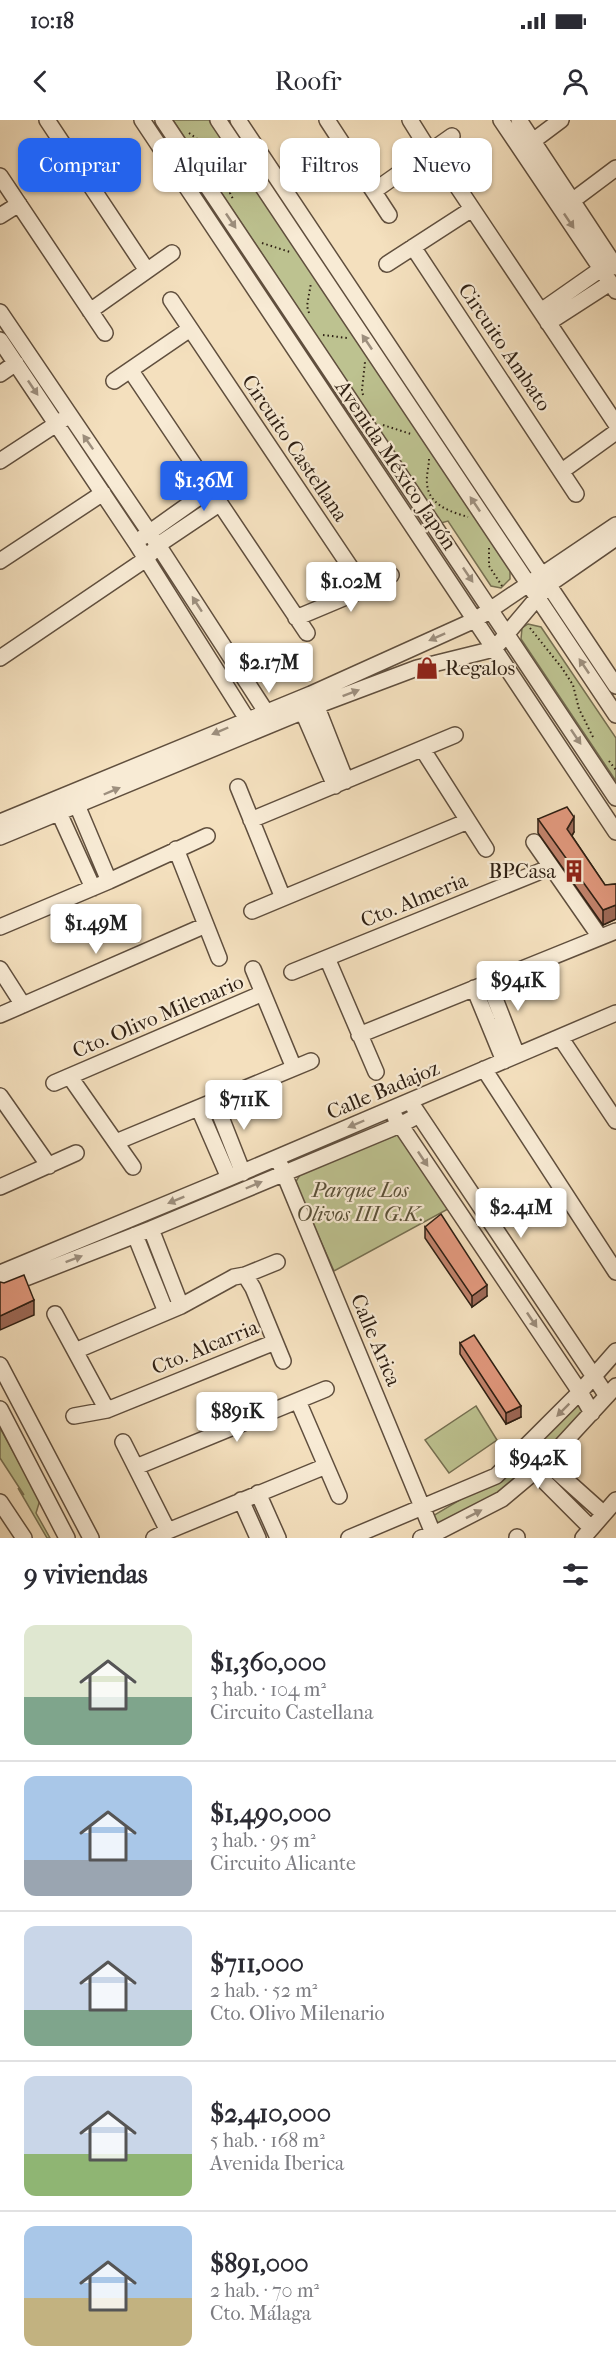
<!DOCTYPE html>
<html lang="es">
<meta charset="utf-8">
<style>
body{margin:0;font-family:"IM FELL French Canon",serif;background:#f7f7f7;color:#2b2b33;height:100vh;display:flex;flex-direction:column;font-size:22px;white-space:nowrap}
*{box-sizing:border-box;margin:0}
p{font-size:20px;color:#7c7c81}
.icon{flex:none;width:33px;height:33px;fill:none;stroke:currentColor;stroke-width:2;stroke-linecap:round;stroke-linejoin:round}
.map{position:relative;height:1418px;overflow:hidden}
.details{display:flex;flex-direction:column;background:#fff;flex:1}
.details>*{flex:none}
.banner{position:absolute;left:18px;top:18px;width:580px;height:54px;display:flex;gap:12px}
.price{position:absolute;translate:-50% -51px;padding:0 14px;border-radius:6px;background:#fff;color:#222;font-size:20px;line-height:39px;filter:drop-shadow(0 2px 3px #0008)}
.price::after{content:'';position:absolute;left:50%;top:36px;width:18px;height:14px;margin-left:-9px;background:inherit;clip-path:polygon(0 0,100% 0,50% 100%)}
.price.on{background:#2563eb;color:#fff}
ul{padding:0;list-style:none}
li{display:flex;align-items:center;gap:18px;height:150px;padding:0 24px}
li+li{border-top:2px solid #e1e1e2}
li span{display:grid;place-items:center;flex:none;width:168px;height:120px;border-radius:12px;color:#555}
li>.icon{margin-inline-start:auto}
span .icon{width:72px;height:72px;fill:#fffc;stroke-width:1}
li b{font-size:26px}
h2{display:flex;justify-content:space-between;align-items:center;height:72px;padding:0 24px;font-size:26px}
.tag{padding:0 21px;border-radius:12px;background:#fff;box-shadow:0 2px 4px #0004;font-size:21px;line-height:54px}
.tag.on{background:#2563eb;color:#fff}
.status{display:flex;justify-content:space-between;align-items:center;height:42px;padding:0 30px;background:#fff;direction:ltr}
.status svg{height:16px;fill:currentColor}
header{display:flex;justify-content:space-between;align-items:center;height:78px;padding:0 24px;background:#fff;font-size:27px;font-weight:600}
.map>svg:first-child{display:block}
.green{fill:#bdc290;stroke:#767052;stroke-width:1.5}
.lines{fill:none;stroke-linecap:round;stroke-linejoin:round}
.minor-casing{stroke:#604f3e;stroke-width:18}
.path{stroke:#2e1f13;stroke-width:2;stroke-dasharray:1.5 3;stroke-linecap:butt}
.minor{stroke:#f8ebd5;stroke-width:15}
.wall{fill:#c2836c;stroke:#2e1f13;stroke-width:1.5}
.shaded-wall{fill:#9e6a58;stroke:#2e1f13;stroke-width:1.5}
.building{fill:#e1987d;stroke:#2e1f13;stroke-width:1.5}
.oneway{fill:#9d8f7e}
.labels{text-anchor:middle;stroke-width:4.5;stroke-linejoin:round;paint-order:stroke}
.street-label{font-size:21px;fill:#2e1f13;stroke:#f8ebd5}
.poi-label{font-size:21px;fill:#2e1f13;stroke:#f8ebd5;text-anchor:start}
.park-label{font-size:21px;font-style:italic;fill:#595038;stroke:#f8ebd5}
</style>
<div class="status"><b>10:18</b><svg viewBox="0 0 49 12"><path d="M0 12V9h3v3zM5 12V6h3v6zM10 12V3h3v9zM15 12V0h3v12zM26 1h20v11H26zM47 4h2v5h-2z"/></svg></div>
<header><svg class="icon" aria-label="back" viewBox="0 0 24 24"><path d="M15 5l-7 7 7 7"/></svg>Roofr<svg class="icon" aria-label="person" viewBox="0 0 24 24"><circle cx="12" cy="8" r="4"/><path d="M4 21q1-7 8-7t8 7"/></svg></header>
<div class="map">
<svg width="616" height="1418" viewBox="0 0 616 1418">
<rect width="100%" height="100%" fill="#f4e0be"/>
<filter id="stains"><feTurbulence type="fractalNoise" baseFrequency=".00333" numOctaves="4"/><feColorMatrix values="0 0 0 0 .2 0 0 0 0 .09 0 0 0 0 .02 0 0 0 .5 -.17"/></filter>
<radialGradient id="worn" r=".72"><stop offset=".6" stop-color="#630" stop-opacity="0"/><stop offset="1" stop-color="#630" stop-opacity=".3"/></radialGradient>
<path class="green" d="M173,0h36l301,447v12l-9,9 -10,-2 -43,-65 -7,2z
M528,504l13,3 75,111v43l-95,-142 1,-11z
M399,1014l49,75 -114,62 -39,-88 6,-10z
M578,1278l10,15 -86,84 -65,38 -6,-18 66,-39z
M476,1286l21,34 -48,33 -24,-33z
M0,1308l40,72 -4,13 14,25h-3l-29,-50 6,7 -24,-37z"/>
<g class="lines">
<g class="minor-casing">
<path id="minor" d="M47,0l99,149
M142,0l474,712
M163,0l453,678
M218,0l398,595
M238,0l378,566
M327,0l62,95
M410,0l20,32
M501,0l115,171
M519,0l97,147
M533,21l28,-21
M0,56l105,157
M455,63l161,241
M374,71l78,-55
M572,81l44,-33
M0,96l19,-12
M413,127l163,247
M387,144l85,-55
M171,180l194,289
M90,191l82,-58
M541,191l60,-42
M0,192l158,233 114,176
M548,203l62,-40
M0,220l136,203 116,184
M131,251l176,262
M0,254l16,-11
M114,261l76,-52
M0,341l64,-42
M562,351l54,-39
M143,417l66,-47
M0,441l103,-68
M296,498l69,-29 26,-14
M0,538l146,-99 12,-14 61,-41
M313,577l33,84
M299,583l36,83
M423,630l63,99
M238,667l45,111
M74,678l35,83
M55,684l38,84
M251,700l204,-85
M0,702l311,-128 164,-74 141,-95
M0,717l316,-131 101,-38 77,-19 54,-64 68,-47
M534,722l66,95
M176,729l43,109
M252,791l216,-90
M0,807l109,-46 98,-45
M327,838l49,114
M0,849l23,36
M253,849l41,99
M292,852l259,-105
M488,861l29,74
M474,868l30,73
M0,895l206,-90
M359,915l257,-104
M560,917l56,84
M484,949l132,203
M70,957l63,90
M54,963l209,-90
M0,976l49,70
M215,982l28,71
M413,986l194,290
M199,989l30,69
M395,997l185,275 12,21
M116,1022l195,-81
M280,1044l155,374
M0,1067l76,-34
M151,1109l30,77
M135,1115l31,77
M0,1153l229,-95 387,-165
M245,1155l8,13 30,73
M0,1168l151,-59 249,-104 19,-10
M55,1194l52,96
M75,1231l106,-45 53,-29 11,-2 32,-13
M0,1245l91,173
M298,1281l41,95
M0,1289l67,129
M74,1296l33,-6 168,-68
M123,1322l45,89
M546,1342l57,51
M136,1347l190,-78
M535,1352l56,56
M258,1373l20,45
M241,1380l17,38
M0,1382l24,36
M517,1417v1
M154,1418l14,-7 158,-65
M349,1418l147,-62 84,-84 36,-41
M421,1418l13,-4 68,-35 44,-37 70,-76
M583,1418l33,-38"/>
</g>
<path class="path" d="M189,13l24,17 10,2
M233,47l2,16 -5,10 3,6
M262,123l28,9
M309,193l-2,-7 4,-23
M323,215l24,3
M363,275l-1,-5 3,-28
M383,305l28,9
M429,339c0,8 -3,17 -2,24 1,22 24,29 41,34
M489,428v18l13,20
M530,508l32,40 11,17 6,24 15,30
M609,641l7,9"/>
<use href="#minor" class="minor"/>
</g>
<path class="wall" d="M538,699l36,13 -2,4 33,49 11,-1v35l-13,6 -65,-92z
M425,1107l62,69 -15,11 -47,-69z
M460,1223l61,74 -15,7 -46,-70z"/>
<path class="shaded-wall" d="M574,697v15l-7,11v-14z
M616,785v14l-13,6v-15z
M487,1165v11l-15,11v-11z
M34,1180v15l-34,15v-14z
M521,1286v11l-15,7v-11z"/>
<path class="building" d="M567,687l7,10 -7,12 38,56 11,-1v21l-13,5 -65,-91z
M441,1094l46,71 -15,11 -47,-69z
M24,1155l10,25 -34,16v-34l4,1z
M474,1215l47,71 -15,7 -46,-70z"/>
<defs><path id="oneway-solid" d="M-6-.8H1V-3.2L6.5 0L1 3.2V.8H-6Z" transform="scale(1.5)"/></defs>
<g class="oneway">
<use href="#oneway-solid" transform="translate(231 101) rotate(56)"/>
<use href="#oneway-solid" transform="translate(569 101) rotate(56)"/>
<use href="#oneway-solid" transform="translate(367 222) rotate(-124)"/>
<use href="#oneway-solid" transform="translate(33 268) rotate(56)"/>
<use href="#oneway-solid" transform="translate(88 322) rotate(-125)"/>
<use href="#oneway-solid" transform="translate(475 384) rotate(-124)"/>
<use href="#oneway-solid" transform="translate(468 455) rotate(56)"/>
<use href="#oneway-solid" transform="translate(197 484) rotate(-123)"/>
<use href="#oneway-solid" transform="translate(437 517) rotate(156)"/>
<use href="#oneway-solid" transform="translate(584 546) rotate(-124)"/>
<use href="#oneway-solid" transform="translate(351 573) rotate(-21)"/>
<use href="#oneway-solid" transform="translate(220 611) rotate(157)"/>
<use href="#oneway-solid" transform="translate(576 617) rotate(56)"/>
<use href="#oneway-solid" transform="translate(112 671) rotate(-23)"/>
<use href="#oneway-solid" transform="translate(356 1004) rotate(157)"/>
<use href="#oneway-solid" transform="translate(423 1039) rotate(56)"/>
<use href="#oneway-solid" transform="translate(254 1065) rotate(-23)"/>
<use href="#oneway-solid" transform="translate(176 1080) rotate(158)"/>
<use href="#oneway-solid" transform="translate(74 1139) rotate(-21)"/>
<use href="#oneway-solid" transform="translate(532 1200) rotate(56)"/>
<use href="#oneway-solid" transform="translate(563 1290) rotate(135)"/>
<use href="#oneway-solid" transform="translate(474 1394) rotate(-27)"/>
</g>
<defs>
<g id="shop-bare" transform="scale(1.8)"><path d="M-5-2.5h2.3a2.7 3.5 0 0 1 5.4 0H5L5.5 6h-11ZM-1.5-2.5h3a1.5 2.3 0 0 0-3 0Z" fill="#8f2418" stroke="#f8ebd5" stroke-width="2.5" paint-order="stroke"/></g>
<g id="building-bare" transform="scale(1.8)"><path d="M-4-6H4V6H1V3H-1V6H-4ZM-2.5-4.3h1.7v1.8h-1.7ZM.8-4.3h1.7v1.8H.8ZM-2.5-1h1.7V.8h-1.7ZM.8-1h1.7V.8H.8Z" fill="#8f2418" stroke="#f8ebd5" stroke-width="2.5" paint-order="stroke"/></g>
</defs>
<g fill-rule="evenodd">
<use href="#shop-bare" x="427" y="548"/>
<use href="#building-bare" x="574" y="751"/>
</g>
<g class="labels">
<g class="street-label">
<text transform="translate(505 227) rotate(56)" y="7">Circuito Ambato</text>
<text transform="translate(295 328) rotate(56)" y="7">Circuito Castellana</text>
<text transform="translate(396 345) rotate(56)" y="7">Avenida México Japón</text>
<text transform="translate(414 780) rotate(-22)" y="7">Cto. Almeria</text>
<text transform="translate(158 896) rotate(-23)" y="7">Cto. Olivo Milenario</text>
<text transform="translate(383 970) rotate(-23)" y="7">Calle Badajoz</text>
<text transform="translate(376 1220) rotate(67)" y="7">Calle Arica</text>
<text transform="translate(205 1227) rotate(-22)" y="7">Cto. Alcarria</text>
</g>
<g class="poi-label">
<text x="445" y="555">Regalos</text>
<text x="556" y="758" text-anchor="end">BPCasa</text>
</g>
<g class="park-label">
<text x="360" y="1077">Parque Los<tspan x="360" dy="24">Olivos III G.K.</tspan></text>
</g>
</g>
<rect width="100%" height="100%" filter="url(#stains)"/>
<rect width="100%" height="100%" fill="url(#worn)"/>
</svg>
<b class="price on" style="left:204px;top:392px">$1.36M</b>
<b class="price" style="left:351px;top:493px">$1.02M</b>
<b class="price" style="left:269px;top:574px">$2.17M</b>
<b class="price" style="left:96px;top:835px">$1.49M</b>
<b class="price" style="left:518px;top:892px">$941K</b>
<b class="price" style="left:244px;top:1011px">$711K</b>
<b class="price" style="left:521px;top:1119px">$2.41M</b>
<b class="price" style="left:237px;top:1323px">$891K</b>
<b class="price" style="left:538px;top:1370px">$942K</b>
<div class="banner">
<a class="tag on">Comprar</a>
<a class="tag">Alquilar</a>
<a class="tag">Filtros</a>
<a class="tag">Nuevo</a>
</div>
</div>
<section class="details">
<h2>9 viviendas<svg class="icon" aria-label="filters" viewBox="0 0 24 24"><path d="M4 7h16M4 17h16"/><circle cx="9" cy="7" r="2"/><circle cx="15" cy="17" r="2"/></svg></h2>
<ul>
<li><span style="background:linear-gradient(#dfe7d0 60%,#7fa58c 0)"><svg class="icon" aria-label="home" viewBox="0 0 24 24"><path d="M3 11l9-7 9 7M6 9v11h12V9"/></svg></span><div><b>$1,360,000</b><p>3 hab. · 104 m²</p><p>Circuito Castellana</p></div></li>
<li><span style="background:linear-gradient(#a9c7e8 70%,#9aa5b1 0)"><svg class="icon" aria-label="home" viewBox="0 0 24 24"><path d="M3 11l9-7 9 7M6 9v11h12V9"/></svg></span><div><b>$1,490,000</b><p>3 hab. · 95 m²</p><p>Circuito Alicante</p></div></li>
<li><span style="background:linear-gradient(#c9d6e8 70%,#7fa58c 0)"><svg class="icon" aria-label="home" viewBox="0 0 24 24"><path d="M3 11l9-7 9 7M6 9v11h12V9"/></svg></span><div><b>$711,000</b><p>2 hab. · 52 m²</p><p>Cto. Olivo Milenario</p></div></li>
<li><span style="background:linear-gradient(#c9d6e8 65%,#8fb573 0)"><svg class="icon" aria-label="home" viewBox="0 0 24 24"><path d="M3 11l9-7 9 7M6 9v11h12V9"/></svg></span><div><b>$2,410,000</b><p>5 hab. · 168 m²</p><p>Avenida Iberica</p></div></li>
<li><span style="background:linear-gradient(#a9c7e8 60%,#c2b280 0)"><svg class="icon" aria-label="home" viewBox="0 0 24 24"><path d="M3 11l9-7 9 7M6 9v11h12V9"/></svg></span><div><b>$891,000</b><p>2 hab. · 70 m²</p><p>Cto. Málaga</p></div></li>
</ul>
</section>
